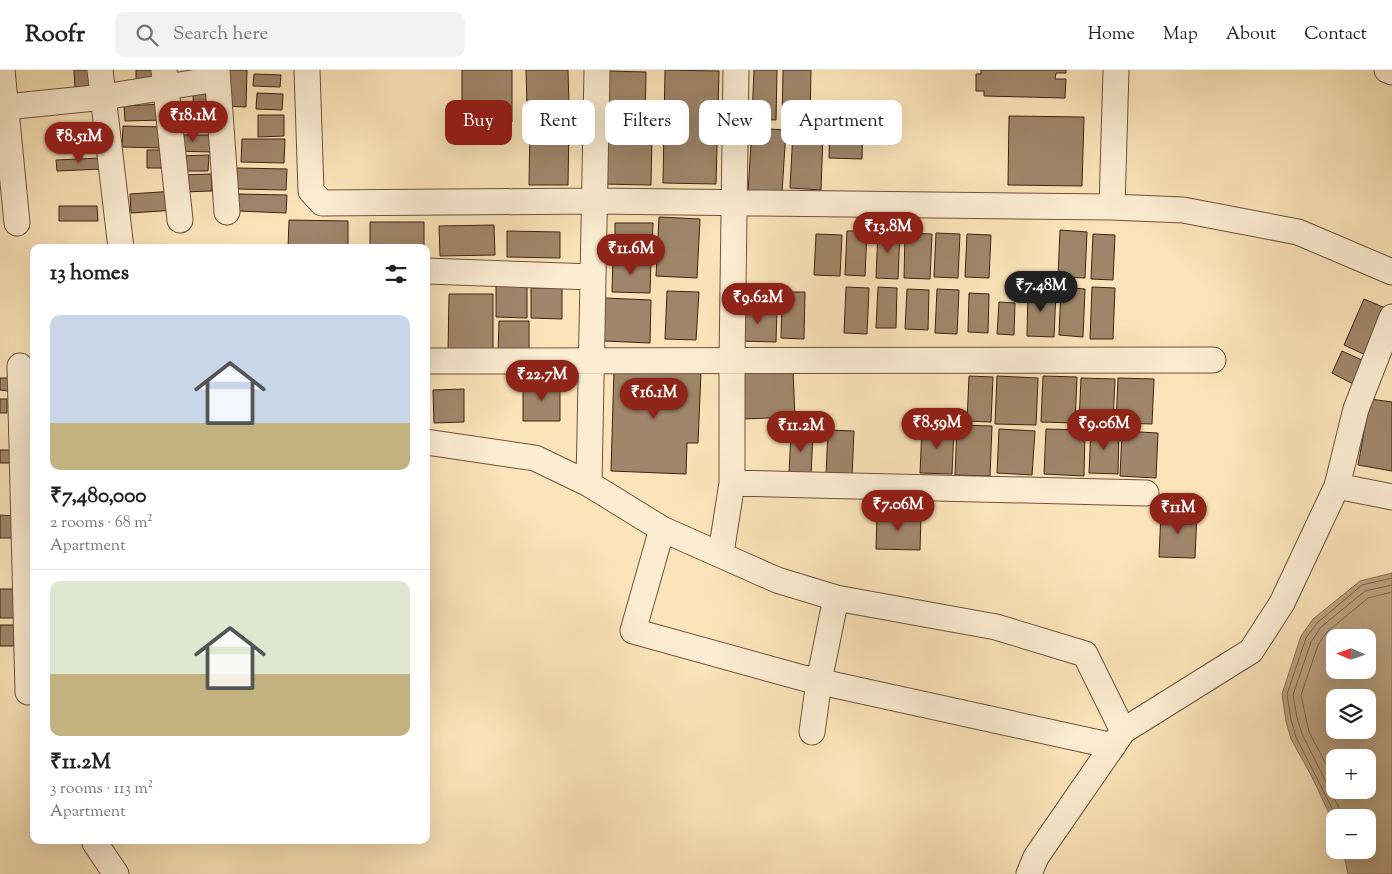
<!DOCTYPE html>
<meta charset="utf-8">
<style>
body{margin:0;font-family:"Sorts Mill Goudy",serif;background:#f2f2f2;color:#222;height:100vh;display:flex;flex-direction:column;font-size:19px;white-space:nowrap}
*{box-sizing:border-box;margin:0}
p{font-size:16px;color:#767676}
.icon{flex:none;width:28px;height:28px;fill:none;stroke:currentColor;stroke-width:2;stroke-linecap:round;stroke-linejoin:round}
.map{position:relative;flex:1;overflow:hidden}
.sheet{position:absolute;left:30px;top:174px;width:400px;height:600px;display:flex;flex-direction:column;background:#fff;border-radius:10px;box-shadow:0 5px 20px #0002}
.sheet>*{flex:none}
.hud{position:absolute;left:445px;top:30px;width:475px;height:45px;display:flex;gap:10px}
.needle{width:32px;rotate:272deg}
.fabs{position:absolute;left:1326px;top:559px;display:grid;gap:10px}
.fabs a{display:grid;place-items:center;width:50px;height:50px;border-radius:10px;background:#fff;box-shadow:0 5px 20px #0002;font-size:25px}
.price{position:absolute;translate:-50% -42px;padding:0 11px;border-radius:18px;background:#8f2418;color:#fff;font-size:16px;line-height:32px;filter:drop-shadow(0 1px 2px #0008)}
.price::after{content:'';position:absolute;left:50%;top:30px;width:15px;height:11px;margin-left:-8px;background:inherit;clip-path:polygon(0 0,100% 0,50% 100%)}
.price.selected{background:#222;color:#fff}
ul{padding:0;list-style:none}
li{display:grid;align-content:center;gap:10px;height:265px;padding:0 20px}
li+li{border-top:1px solid #e0e0e0}
li span{display:grid;place-items:center;height:155px;border-radius:10px;color:#555}
li>.icon{margin-inline-start:auto}
span .icon{width:90px;height:90px;fill:#fffc;stroke-width:1}
li b{font-size:21px}
h2{display:flex;justify-content:space-between;align-items:center;height:60px;padding:0 20px;font-size:21px}
.chip{padding:0 18px;border-radius:10px;background:#fff;box-shadow:0 5px 20px #0002;font-size:18px;line-height:45px}
.chip.selected{background:#8f2418;color:#fff}
header{display:flex;align-items:center;gap:30px;box-sizing:border-box;height:70px;padding:0 25px;background:#fff;border-bottom:1px solid #e0e0e0}
header strong{font-size:24px}
nav{display:flex;gap:28px;margin-inline-start:auto;font-size:18px}
.search{width:350px;height:45px;background:#f2f2f2;display:flex;align-items:center;gap:12px;box-sizing:border-box;padding:0 18px;border-radius:10px;color:#767676;font-size:19px}
.map>svg:first-child{display:block}
.water{fill:#bba281;stroke:#896f55;fill-rule:evenodd}
.lines{fill:none;stroke-linecap:round;stroke-linejoin:round}
.shore{stroke:#7c624a;stroke-width:1}
.building{fill:#a0876a;stroke:#3e2314}
.minor-casing{stroke:#6d533d;stroke-width:27}
.minor{stroke:#fcedd2;stroke-width:25}
</style>
<header>
<strong>Roofr</strong>
<div class="search"><svg class="icon" aria-label="search" viewBox="0 0 24 24"><circle cx="10" cy="10" r="6"/><path d="M15 15l6 6"/></svg>Search here</div>
<nav><a>Home</a><a>Map</a><a>About</a><a>Contact</a></nav>
</header>
<div class="map">
<svg width="1392" height="804" viewBox="0 0 1392 804">
<rect width="100%" height="100%" fill="#fbe4b9"/>
<filter id="stains"><feTurbulence type="fractalNoise" baseFrequency=".004" numOctaves="4"/><feColorMatrix values="0 0 0 0 .2 0 0 0 0 .09 0 0 0 0 .02 0 0 0 .5 -.17"/></filter>
<radialGradient id="worn" r=".72"><stop offset=".6" stop-color="#630" stop-opacity="0"/><stop offset="1" stop-color="#630" stop-opacity=".3"/></radialGradient>
<path class="water" d="M1392,503v301h-44l-5,-24h25v-32h-33v8l-23,-49 -21,-38 -5,-18 -4,-27 19,-58 12,-17 47,-38zM1335,568h33v32h-33zM1335,628h33v32h-33zM1335,688h33v32h-33z"/>
<g class="lines">
<path class="shore" d="M1335,711l-26,-49 -8,-37 17,-50 9,-13 41,-34 24,-6
M1337,748l-41,-81 -5,-17 -4,-26 19,-56 11,-15 45,-38 30,-7
M1344,748l-42,-84 -5,-16 -4,-23 18,-53 10,-15 44,-36 27,-6"/>
</g>
<path class="building" d="M74,0h18v17h-17z
M136,0h19l1,10 -20,1z
M223,0h24l-1,37 -23,-1z
M462,0h50v52h-50z
M526,0h42l1,36 -42,1z
M665,0l54,1 -3,113 -53,-1z
M754,0h23l-1,50 -24,-1z
M783,0h28l-1,52h-28z
M981,0h85v3h-10l-1,6h11l-1,19 -81,-2v-5h-8v-17h5z
M607,1l39,1 -1,54 -39,-1z
M254,4l27,1 -1,12 -27,-1z
M206,23l2,38h-14l-1,-37z
M257,23l26,1 -1,16 -26,-1z
M164,34l1,16 -40,1 -1,-15z
M830,44l33,1 -1,44 -33,-1z
M258,45h26v21l-26,1z
M1009,46l75,1 -2,69 -74,-1z
M530,55h39l-1,60h-39z
M123,56l42,1 -1,21 -42,-1z
M752,58l34,2 -4,63 -34,-1z
M602,60l50,1 -1,54 -50,-1z
M793,61l30,2 -2,57 -31,-2z
M174,65h37v17l-36,-1z
M242,69h43l-1,24 -43,-1z
M147,80h21l-1,18h-20z
M209,85l-1,16h-30v-15z
M101,88v11l-44,2 -1,-11z
M237,98l50,1 -1,21 -49,-1z
M211,104l1,17 -32,1 -1,-17z
M175,121l1,19 -45,3 -1,-19z
M239,124l48,1 -1,18 -48,-2z
M59,136h38l1,15h-39z
M659,147l41,2 -3,59 -41,-2z
M289,150l59,1v27h-60z
M370,152h54v26h-54z
M615,153h38l-1,30h-37z
M494,155l1,30 -55,1 -1,-30z
M878,160l22,1 -2,48 -22,-1z
M1060,160l27,2 -2,46 -27,-1z
M507,161l53,1v26l-53,-1z
M847,161h20l-2,45 -20,-1z
M905,163l27,1 -2,45 -26,-1z
M936,163l24,1 -2,44 -24,-1z
M816,164l26,1 -2,41 -26,-1z
M967,164l24,1 -2,43 -24,-1z
M1093,164l22,1 -2,45 -22,-1z
M613,188l38,2 -1,33 -38,-1z
M496,216h31v32l-31,-1z
M846,217l23,1 -2,46 -23,-1z
M878,217l19,1 -1,40h-20z
M1061,217l24,2 -2,48 -24,-2z
M1092,217l23,1 -2,51h-23z
M531,218h31v31l-31,-1z
M907,219l22,1 -1,40 -23,-1z
M937,219l22,1 -2,44 -22,-1z
M1028,220l28,1 -2,46 -27,-1z
M667,221l32,1 -3,48 -31,-1z
M782,222h23l-1,47 -23,-1z
M969,223l20,1 -1,39 -20,-1z
M449,224h44v59h-45z
M605,228l46,2 -1,43 -46,-2z
M1364,229l26,11 -20,47 -26,-12z
M999,232l16,1 -1,32 -17,-1z
M740,238l37,2 -1,32 -38,-1z
M499,251h30v34h-31z
M1342,281l22,10 -11,23 -21,-11z
M614,299l87,3 -3,71h-11l-1,31 -75,-3z
M793,301l2,46 -52,2 -1,-47z
M969,306l24,1 -2,45 -24,-1z
M997,306l41,2 -2,47 -41,-1z
M1043,306l34,1 -2,46 -34,-1z
M0,308h9l-1,13 -8,-1z
M1081,308l34,1 -2,45 -34,-1z
M1118,308l36,1 -2,45 -36,-1z
M523,313h37v38h-37z
M464,319v33l-30,1 -1,-33z
M0,329h7v14h-7z
M1370,329l22,3v69l-34,-6z
M957,355l35,1 -2,50 -35,-1z
M922,357l32,1 -2,46 -32,-1z
M1091,358l28,1 -1,45 -29,-1z
M999,359l36,2 -3,44 -35,-2z
M1046,359l39,1 -1,46 -40,-2z
M828,360l26,1 -2,46 -26,-2z
M791,361l22,2 -2,42 -22,-1z
M1122,361l36,2 -2,45 -36,-2z
M0,380h13l1,13h-14z
M1161,442l36,1 -2,45 -36,-1z
M877,444l44,2 -1,34 -44,-1z
M0,445l13,1v22h-13z
M0,519h14v29h-14z
M0,555h14v21h-14z"/>
<g class="lines">
<g class="minor-casing">
<path id="minor" d="M2,0l15,153
M100,0l21,178
M217,0l10,142
M307,0l4,121 11,12 273,-2 517,6 71,3 115,22 94,40
M1387,0l5,2
M164,1l16,149
M6,37l98,-10 113,-18
M1112,137l4,-137
M426,201l167,6
M1392,247l-36,92 -19,77 55,11
M426,291l787,-1
M20,296l8,326
M426,372l109,16 54,26 73,45 115,51 59,18 160,29 89,27 38,77
M732,413l414,10
M589,414l8,-414
M662,459l-29,102 170,47 310,68
M721,483l11,-70v-123l4,-290
M812,662l7,-51 17,-83
M95,773l21,31
M1029,804l7,-17 87,-126 128,-80 31,-48 55,-117"/>
</g>
<use href="#minor" class="minor"/>
</g>
<rect width="100%" height="100%" filter="url(#stains)"/>
<rect width="100%" height="100%" fill="url(#worn)"/>
</svg>
<div class="fabs">
<a><svg class="needle" viewBox="-14 -14 28 28"><path d="M0-13l5 13h-10z" fill="#e53935"/><path d="M0 13l5-13h-10z" fill="#767676"/></svg></a>
<a><svg class="icon" aria-label="layers" viewBox="0 0 24 24"><path d="M12 4l9 5-9 5-9-5zM3 14l9 5 9-5"/></svg></a>
<a>+</a>
<a>−</a>
</div>
<b class="price" style="left:193px;top:73px">₹18.1M</b>
<b class="price" style="left:79px;top:94px">₹8.51M</b>
<b class="price" style="left:888px;top:184px">₹13.8M</b>
<b class="price" style="left:631px;top:206px">₹11.6M</b>
<b class="price selected" style="left:1041px;top:243px">₹7.48M</b>
<b class="price" style="left:758px;top:255px">₹9.62M</b>
<b class="price" style="left:542px;top:332px">₹22.7M</b>
<b class="price" style="left:654px;top:350px">₹16.1M</b>
<b class="price" style="left:937px;top:380px">₹8.59M</b>
<b class="price" style="left:1104px;top:381px">₹9.06M</b>
<b class="price" style="left:801px;top:383px">₹11.2M</b>
<b class="price" style="left:898px;top:462px">₹7.06M</b>
<b class="price" style="left:1178px;top:465px">₹11M</b>
<div class="hud">
<a class="chip selected">Buy</a>
<a class="chip">Rent</a>
<a class="chip">Filters</a>
<a class="chip">New</a>
<a class="chip">Apartment</a>
</div>
<section class="sheet">
<h2>13 homes<svg class="icon" aria-label="filters" viewBox="0 0 24 24"><path d="M4 7h16M4 17h16"/><circle cx="9" cy="7" r="2"/><circle cx="15" cy="17" r="2"/></svg></h2>
<ul>
<li><span style="background:linear-gradient(#c9d6e8 70%,#c2b280 0)"><svg class="icon" aria-label="home" viewBox="0 0 24 24"><path d="M3 11l9-7 9 7M6 9v11h12V9"/></svg></span><div><b>₹7,480,000</b><p>2 rooms · 68 m²</p><p>Apartment</p></div></li>
<li><span style="background:linear-gradient(#dfe7d0 60%,#c2b280 0)"><svg class="icon" aria-label="home" viewBox="0 0 24 24"><path d="M3 11l9-7 9 7M6 9v11h12V9"/></svg></span><div><b>₹11.2M</b><p>3 rooms · 113 m²</p><p>Apartment</p></div></li>
</ul>
</section>
</div>
